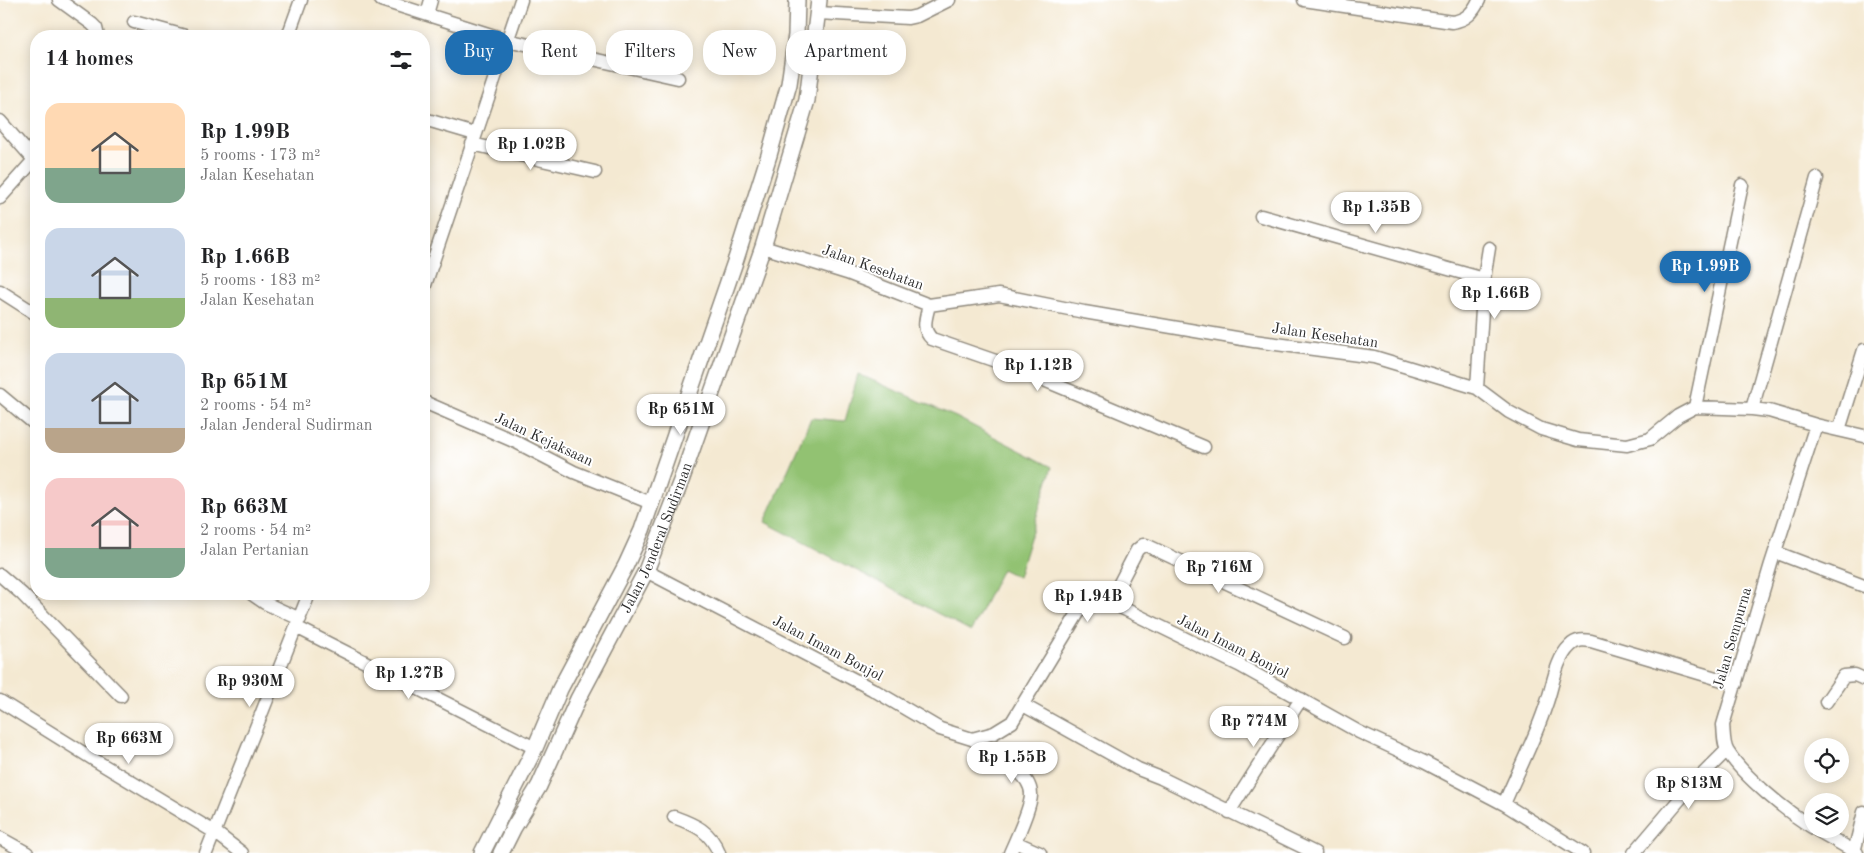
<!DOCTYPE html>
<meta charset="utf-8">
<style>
body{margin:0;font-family:"Old Standard TT",serif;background:#f6f6f6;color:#202124;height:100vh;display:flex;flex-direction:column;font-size:19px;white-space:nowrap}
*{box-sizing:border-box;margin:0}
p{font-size:16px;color:#757577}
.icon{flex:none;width:28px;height:28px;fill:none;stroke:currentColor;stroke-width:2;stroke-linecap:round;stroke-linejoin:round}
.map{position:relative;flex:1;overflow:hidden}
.side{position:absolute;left:30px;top:30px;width:400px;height:570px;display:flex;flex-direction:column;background:#fff;border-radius:20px;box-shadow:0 2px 12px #0003}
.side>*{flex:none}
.banner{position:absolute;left:445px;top:30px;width:475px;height:45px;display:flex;gap:10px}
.buttons{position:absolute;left:1804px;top:738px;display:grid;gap:10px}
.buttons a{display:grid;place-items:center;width:45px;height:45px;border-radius:50%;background:#fff;box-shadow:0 2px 12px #0003;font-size:25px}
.price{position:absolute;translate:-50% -42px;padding:0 11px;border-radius:18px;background:#fff;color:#222;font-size:16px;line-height:32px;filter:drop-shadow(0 1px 2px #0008)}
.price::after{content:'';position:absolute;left:50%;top:30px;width:15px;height:11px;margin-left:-8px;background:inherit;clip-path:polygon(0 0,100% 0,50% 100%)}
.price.selected{background:#1f6fb2;color:#fff}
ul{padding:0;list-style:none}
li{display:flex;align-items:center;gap:15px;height:125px;padding:0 15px}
li span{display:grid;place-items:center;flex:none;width:140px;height:100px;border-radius:15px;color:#555}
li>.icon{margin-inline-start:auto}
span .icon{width:60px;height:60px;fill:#fffc;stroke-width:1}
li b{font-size:21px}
h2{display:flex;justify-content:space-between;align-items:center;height:60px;padding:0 15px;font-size:21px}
.pill{padding:0 18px;border-radius:20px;background:#fff;box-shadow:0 2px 12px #0003;font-size:18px;line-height:45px}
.pill.selected{background:#1f6fb2;color:#fff}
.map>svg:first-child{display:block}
.green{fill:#92c272;stroke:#5e764e}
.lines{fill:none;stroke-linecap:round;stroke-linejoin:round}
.minor-casing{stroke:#908a7e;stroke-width:15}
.tertiary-casing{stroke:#908a7e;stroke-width:18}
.minor{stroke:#fff;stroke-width:12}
.tertiary{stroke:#fff;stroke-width:15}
.labels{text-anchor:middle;stroke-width:4;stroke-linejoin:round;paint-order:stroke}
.street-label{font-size:15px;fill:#2b2b2b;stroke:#fff}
</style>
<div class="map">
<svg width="1864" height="853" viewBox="0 0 1864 853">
<rect width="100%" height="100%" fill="#fff"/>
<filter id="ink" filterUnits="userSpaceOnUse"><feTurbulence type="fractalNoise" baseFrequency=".02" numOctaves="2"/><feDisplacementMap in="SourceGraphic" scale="10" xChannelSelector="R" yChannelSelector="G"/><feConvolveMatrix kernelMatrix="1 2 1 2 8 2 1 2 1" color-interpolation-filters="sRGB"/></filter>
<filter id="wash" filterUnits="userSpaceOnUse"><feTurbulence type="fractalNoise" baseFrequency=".0096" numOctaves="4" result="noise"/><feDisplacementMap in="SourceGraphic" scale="20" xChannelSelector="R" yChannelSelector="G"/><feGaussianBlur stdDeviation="1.12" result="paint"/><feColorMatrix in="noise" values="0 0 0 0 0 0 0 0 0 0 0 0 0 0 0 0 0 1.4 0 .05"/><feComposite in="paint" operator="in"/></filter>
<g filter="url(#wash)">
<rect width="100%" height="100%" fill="#f4e9d2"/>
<path class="green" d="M858,374l98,43 96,50 -34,110 -16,-8 -31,62 -206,-109 46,-104 34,3z"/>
</g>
<g filter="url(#ink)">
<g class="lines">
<g class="minor-casing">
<path id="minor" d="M59,0l33,24 4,4 2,8
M381,0l126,40 171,38
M1304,0l148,22c14,-2 21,-9 27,-22
M818,13l90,5 9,-2 32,-16
M427,14l4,-14
M134,22l51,14
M288,36l13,-36
M424,119l51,15
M0,121l36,41
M472,144l123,28
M0,198l34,-38
M1261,216l223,63
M763,247l84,26 82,32 70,-10 85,17 170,29 120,16 103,31 32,24 32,17 37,11 49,5 23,-6 28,-23 17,-9 57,2 17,2 47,14 48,11
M424,288l97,-288
M0,291l36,23
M929,305c-3,13 -8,24 3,34l81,28 191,80
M1477,388l7,-109 5,-31
M0,395l36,30
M424,402l92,40 58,30 77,31
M1695,407l47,-222
M1752,409l65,-231
M1839,430l25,-80
M1775,552l89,34
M646,571l226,118 68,40 32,10 22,-6 18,-11 71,-117 11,-6 16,3 129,63 120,67 65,30 80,42 79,49
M0,575l22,19 99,102
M252,594l13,9 35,16
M1110,602l27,-52 6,-5h3l199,93
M296,627l239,121
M0,701l93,58 123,74 26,20
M1826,702l18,-26 11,-1 9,4
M1023,705l115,64 23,9 154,75
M972,739c17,11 60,33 59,56 0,11 -16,47 -21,58
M1504,804c14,-33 31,-65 42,-99 7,-18 9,-45 24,-59 6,-7 14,-6 21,-5l145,43
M1229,812l72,-113
M674,817c22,8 36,14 45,36
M1812,827c-25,-15 -68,-50 -84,-75 -5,-7 -4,-19 -5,-27l48,-161 45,-139
M1815,829l42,24
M0,838l27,15
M1015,842l25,11
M1854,852l10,-40
M206,853l103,-259
M1634,853l57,-67 35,-35"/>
</g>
<g class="tertiary-casing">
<g id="tertiary">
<path d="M482,853l53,-105 25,-59 66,-124 16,-35 94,-271 33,-104 20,-71 7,-49 1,-35"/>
<path id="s1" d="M501,853l13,-26 25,-41 39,-87 68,-128 35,-90 82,-234 44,-147 12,-100"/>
</g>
</g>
<use href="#minor" class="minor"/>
<use href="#tertiary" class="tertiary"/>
</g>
</g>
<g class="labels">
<g class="street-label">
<text transform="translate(873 267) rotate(20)" y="5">Jalan Kesehatan</text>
<text transform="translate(1325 335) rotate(8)" y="5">Jalan Kesehatan</text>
<text transform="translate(544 439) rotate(25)" y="5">Jalan Kejaksaan</text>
<text dy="5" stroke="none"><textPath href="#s1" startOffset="352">Jalan Jenderal Sudirman</textPath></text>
<text transform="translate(1732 638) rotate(-74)" y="5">Jalan Sempurna</text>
<text transform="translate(1233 646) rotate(27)" y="5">Jalan Imam Bonjol</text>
<text transform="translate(828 648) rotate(28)" y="5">Jalan Imam Bonjol</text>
</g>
</g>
</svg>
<div class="buttons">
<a><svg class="icon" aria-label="locate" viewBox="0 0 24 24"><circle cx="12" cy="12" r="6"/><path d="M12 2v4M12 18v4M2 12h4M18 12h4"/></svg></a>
<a><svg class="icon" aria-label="layers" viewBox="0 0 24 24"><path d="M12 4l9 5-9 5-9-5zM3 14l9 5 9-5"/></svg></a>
</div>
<b class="price" style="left:531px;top:171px">Rp 1.02B</b>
<b class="price" style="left:1376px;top:234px">Rp 1.35B</b>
<b class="price selected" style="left:1705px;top:293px">Rp 1.99B</b>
<b class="price" style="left:1495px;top:320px">Rp 1.66B</b>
<b class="price" style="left:1038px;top:392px">Rp 1.12B</b>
<b class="price" style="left:681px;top:436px">Rp 651M</b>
<b class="price" style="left:1219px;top:594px">Rp 716M</b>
<b class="price" style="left:1088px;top:623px">Rp 1.94B</b>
<b class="price" style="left:409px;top:700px">Rp 1.27B</b>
<b class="price" style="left:250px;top:708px">Rp 930M</b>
<b class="price" style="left:1254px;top:748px">Rp 774M</b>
<b class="price" style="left:129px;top:765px">Rp 663M</b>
<b class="price" style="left:1012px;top:784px">Rp 1.55B</b>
<b class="price" style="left:1689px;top:810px">Rp 813M</b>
<div class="banner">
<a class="pill selected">Buy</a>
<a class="pill">Rent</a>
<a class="pill">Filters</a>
<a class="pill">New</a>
<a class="pill">Apartment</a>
</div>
<section class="side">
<h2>14 homes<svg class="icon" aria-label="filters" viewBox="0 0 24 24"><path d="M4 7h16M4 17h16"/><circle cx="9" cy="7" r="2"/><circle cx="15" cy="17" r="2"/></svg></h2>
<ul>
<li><span style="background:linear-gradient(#ffd9b3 65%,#7fa58c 0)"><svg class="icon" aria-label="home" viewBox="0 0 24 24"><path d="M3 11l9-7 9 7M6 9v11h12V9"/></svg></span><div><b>Rp 1.99B</b><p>5 rooms · 173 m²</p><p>Jalan Kesehatan</p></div></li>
<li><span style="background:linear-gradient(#c9d6e8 70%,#8fb573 0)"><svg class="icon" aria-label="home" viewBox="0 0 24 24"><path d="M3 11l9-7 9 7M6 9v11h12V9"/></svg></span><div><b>Rp 1.66B</b><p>5 rooms · 183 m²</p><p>Jalan Kesehatan</p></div></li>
<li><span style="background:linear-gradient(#c9d6e8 75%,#b9a48a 0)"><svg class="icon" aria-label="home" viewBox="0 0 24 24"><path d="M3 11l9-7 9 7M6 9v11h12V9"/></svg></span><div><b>Rp 651M</b><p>2 rooms · 54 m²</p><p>Jalan Jenderal Sudirman</p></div></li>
<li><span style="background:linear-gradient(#f6c9c9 70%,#7fa58c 0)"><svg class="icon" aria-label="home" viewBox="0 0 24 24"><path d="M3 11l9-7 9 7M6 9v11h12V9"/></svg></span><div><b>Rp 663M</b><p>2 rooms · 54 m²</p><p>Jalan Pertanian</p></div></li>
</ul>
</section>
</div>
